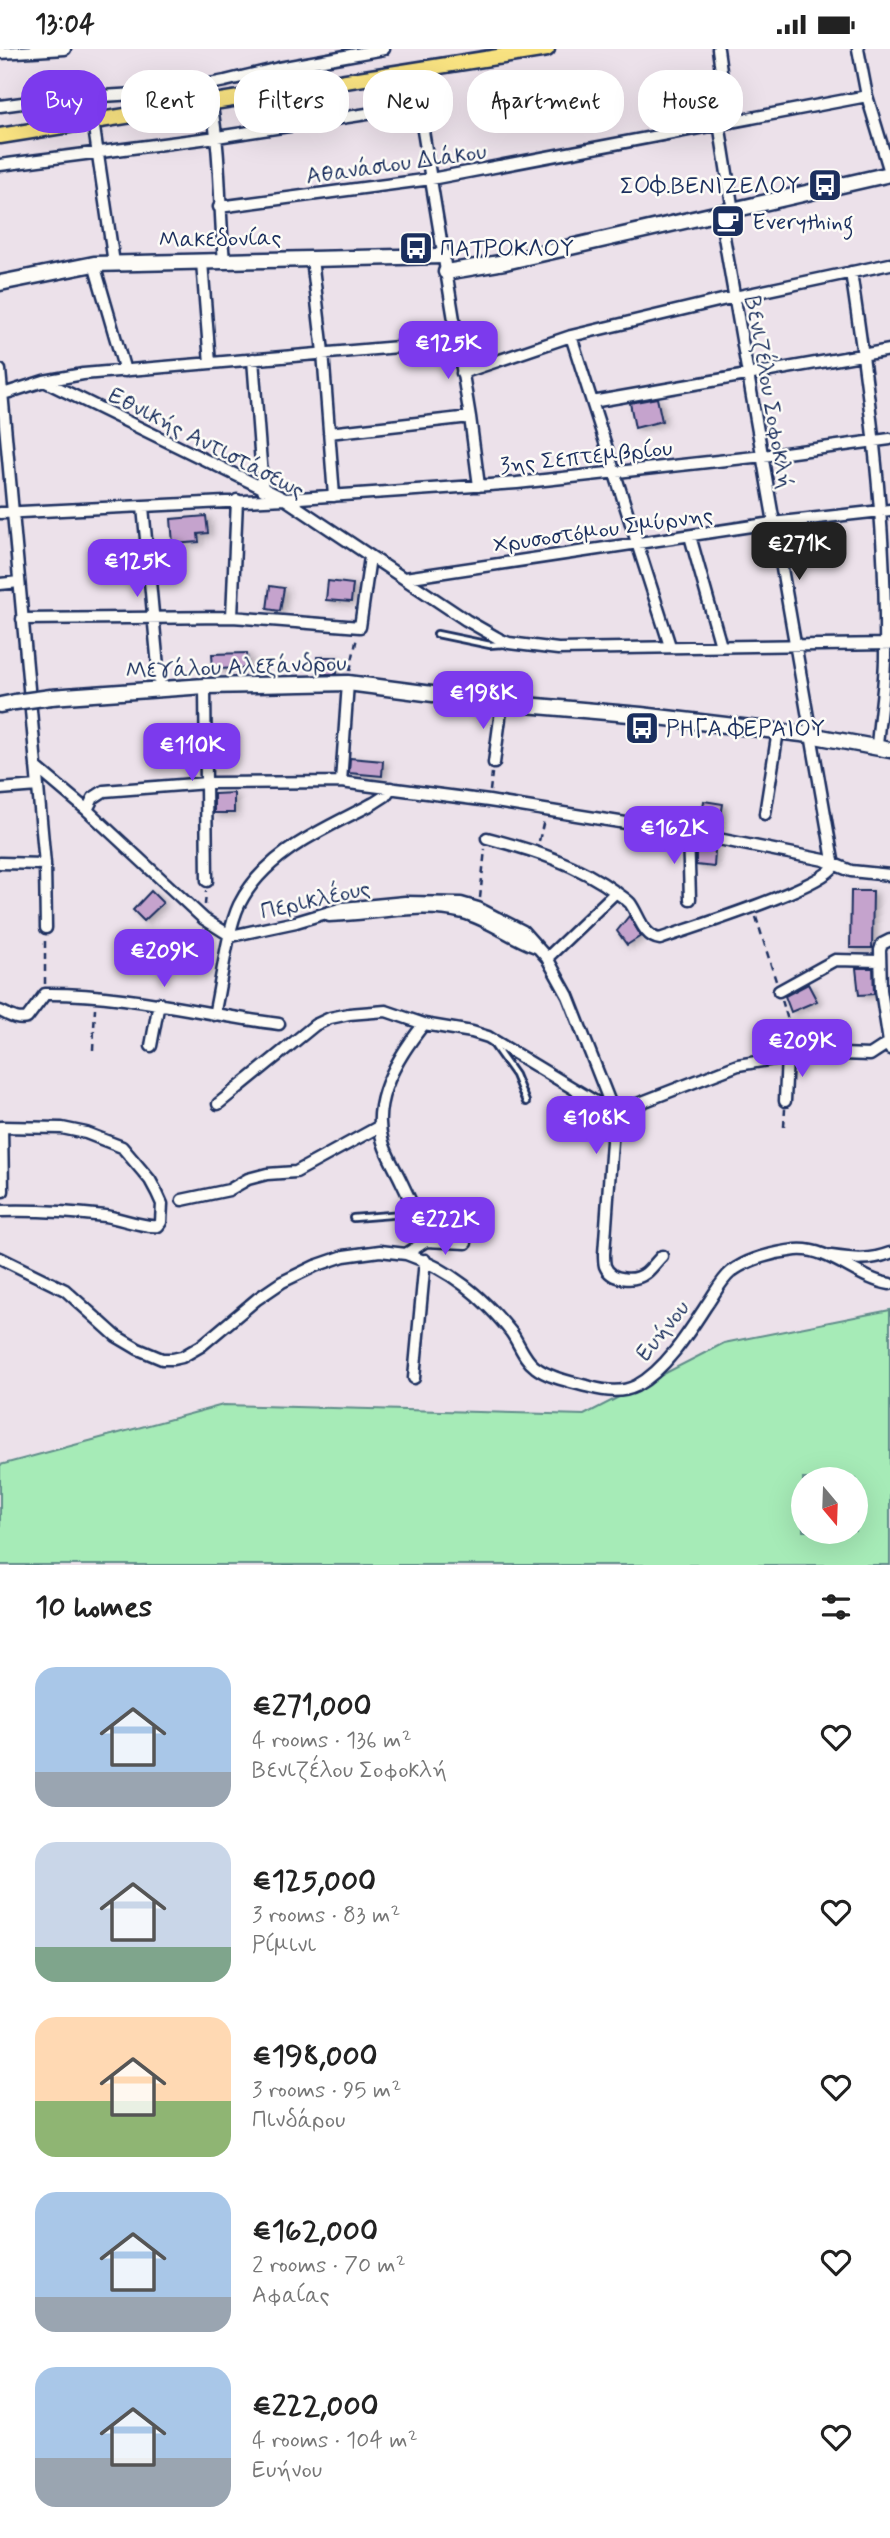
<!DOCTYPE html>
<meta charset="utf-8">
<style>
body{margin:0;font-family:Mynerve,sans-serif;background:#f2f2f2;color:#222;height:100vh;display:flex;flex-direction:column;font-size:26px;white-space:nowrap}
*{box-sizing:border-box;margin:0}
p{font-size:23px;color:#767676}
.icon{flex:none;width:38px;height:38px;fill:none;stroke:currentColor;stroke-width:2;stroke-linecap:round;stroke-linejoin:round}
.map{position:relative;height:1516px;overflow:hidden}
.sheet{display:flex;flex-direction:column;background:#fff;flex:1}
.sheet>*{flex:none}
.guide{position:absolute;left:21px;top:21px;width:849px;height:63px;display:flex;gap:14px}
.needle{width:46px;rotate:161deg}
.buttons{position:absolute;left:791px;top:1418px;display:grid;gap:14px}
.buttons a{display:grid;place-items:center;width:77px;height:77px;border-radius:50%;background:#fff;box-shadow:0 7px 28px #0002;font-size:35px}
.price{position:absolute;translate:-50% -60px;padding:0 16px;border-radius:14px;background:#7c3aed;color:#fff;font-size:23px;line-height:46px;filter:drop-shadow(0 2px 4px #0008)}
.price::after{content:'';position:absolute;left:50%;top:42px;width:21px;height:16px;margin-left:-10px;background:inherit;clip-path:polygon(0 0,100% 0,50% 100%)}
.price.current{background:#222;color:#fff}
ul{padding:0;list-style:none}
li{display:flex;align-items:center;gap:21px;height:175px;padding:0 35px}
li span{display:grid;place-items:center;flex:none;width:196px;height:140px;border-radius:21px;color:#555}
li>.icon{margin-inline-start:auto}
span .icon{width:84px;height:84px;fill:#fffc;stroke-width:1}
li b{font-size:30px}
h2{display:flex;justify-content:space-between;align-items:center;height:84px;padding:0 35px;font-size:30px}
.pill{padding:0 24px;border-radius:28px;background:#fff;box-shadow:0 7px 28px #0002;font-size:24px;line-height:63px}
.pill.current{background:#7c3aed;color:#fff}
.status{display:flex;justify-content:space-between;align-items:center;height:49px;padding:0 35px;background:#fff;direction:ltr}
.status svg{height:19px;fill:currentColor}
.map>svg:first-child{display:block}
.green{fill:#a6ebb7;stroke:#608d8a;stroke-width:2;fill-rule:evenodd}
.building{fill:#c5a3cd;stroke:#1b2f5e;stroke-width:2;filter:url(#shadow)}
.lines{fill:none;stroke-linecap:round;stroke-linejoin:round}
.lane-casing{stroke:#1b2f5e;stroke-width:10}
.street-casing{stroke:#1b2f5e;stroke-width:15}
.secondary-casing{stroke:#1b2f5e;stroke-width:19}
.primary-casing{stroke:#1b2f5e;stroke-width:19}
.path{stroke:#1b2f5e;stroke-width:2.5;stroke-dasharray:7 5;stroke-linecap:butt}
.lane{stroke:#fdfcf7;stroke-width:4.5}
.street{stroke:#fdfcf7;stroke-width:10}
.secondary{stroke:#fdfcf7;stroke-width:14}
.primary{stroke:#f8e281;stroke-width:14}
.secondary-bridge-casing{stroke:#1b2f5e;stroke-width:19;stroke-linecap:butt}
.secondary-bridge{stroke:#fdfcf7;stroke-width:14}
.labels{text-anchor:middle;stroke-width:5;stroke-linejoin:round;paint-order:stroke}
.street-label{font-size:23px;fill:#1b2f5e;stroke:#fdfcf7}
.poi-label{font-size:23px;fill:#1b2f5e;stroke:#fdfcf7;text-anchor:start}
</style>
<div class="status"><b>13:04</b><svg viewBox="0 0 49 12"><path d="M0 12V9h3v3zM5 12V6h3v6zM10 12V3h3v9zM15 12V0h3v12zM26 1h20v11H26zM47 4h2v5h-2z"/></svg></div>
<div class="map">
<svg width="890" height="1516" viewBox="0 0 890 1516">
<defs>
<filter id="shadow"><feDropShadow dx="4" dy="2.5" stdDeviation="3.5" flood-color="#0004"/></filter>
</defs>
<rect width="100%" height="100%" fill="#ece1ea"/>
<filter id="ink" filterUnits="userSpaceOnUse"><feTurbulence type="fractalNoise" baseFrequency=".0143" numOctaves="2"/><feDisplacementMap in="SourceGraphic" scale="14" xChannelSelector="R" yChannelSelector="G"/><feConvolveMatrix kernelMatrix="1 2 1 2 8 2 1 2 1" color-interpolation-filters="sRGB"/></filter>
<g filter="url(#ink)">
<path class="green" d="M890,1261v255h-890v-100l223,-60 361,10 140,-72zM803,1430h53v52h-53z"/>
<path class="building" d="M657,349l5,23 -27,7 -5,-25z
M206,467l2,17 -10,1 1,8 -26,2 -2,-25z
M328,532l25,3 -2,18 -25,-2z
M270,537l14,2 -4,23 -13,-2z
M247,604l1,15 -35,1 -1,-15z
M317,608h20v17h-20z
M350,709l33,3 -1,15 -33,-3z
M234,744v20h-20v-19z
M704,752l19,3 -4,25 -19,-3z
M696,799l19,3 -1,16 -18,-2z
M151,842l12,12 -19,18 -11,-11z
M851,842h22l-1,57h-22z
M629,867l12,20 -14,9 -10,-14z
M856,919h17l1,26 -15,1z
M808,935l9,17 -26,11 -6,-16z"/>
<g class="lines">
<g class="lane-casing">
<path id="lane" d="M437,585l53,11 15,-1
M493,995l22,31 11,27
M353,1169l62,-5"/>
</g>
<g class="street-casing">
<path id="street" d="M718,0l10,72
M858,0l9,47 23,76
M0,4l65,-4
M413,21l57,347 9,69
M211,53c10,52 8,106 13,159
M0,57l52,-7 117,-7 56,-11 54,-13 105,-19
M93,72l21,142
M719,74l14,88
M0,116l217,-28 202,-31
M219,158l212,-28 436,-83
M720,165l114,652
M312,210l11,93 11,144
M202,213l8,101
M94,215l31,107
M851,223c19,127 36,255 34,384 0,30 -6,61 -8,90
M571,287l99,310
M253,310l10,131
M0,321l45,494 1,64
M462,324l109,-37 164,-39 155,-33
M44,332l241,118 181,121 35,20 8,3 49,6 332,-5
M0,346l44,-14 39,-7 374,-32
M592,353l298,-52
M329,384l141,-16
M143,458l17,181
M0,464l285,-14 232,-16 246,-27 127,-17
M690,487l31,110
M405,529l367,-55 118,-13
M0,535l19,-2
M232,568l5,-117
M22,570l210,-2 128,10 10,-70
M205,637l2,195
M494,714l8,-60
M36,718l51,43 117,109 27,17 65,-14 47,-14 62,-6 56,1 17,5 45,23 24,27 21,38 46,117 -10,141c0,4 0,8 1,12 6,15 30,16 41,7 6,-5 11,-12 16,-17
M341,733l7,-99
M0,740l38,-3
M87,761l6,-12 11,-7 103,-8 134,-1 148,19 199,32 136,27 27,11 39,4
M765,765l13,-83
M688,784l2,66
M487,789c46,12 91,26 130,55 4,3 9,6 13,10 9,12 13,34 30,36 31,-11 161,-51 174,-73
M0,814l45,1
M329,867c44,-1 89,-14 134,-3 26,7 48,25 73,34
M890,891l-8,4 -2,6 1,40 9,59
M547,909l69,-66
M779,942l56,-31 45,1
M0,962c9,4 17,10 27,7l18,-24c80,-1 156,20 234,30
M214,966c7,-30 13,-85 25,-110 26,-53 86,-76 135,-102l11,-7 6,-8
M151,997l8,-43
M785,1052l2,-46
M218,1055l97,-79 15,-7 19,-4 37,-3 38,13 48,8 16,5 126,76 124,-48 72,-12 60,2 20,-13
M0,1078l62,1 24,5 36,14 28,33 7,13 5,11 -1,18 -3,4c-14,2 -38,-8 -53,-10 -35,-4 -70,-6 -105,-5
M2,1078l1,64
M182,1151l47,-10 19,-11 19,-5 29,-2 84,-46
M426,1192l40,2
M406,1205c44,15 76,42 105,78 8,11 13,27 24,35 14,11 37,15 55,20 14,4 32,6 46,-1 29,-16 52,-52 70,-80 8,-11 15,-26 25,-34 16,-13 45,-20 65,-22 34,-3 61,29 94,34
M831,1207c22,3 38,5 59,-3
M0,1209l65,32 51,46 22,13 24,10h11l9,-2 19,-11 56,-47 25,-17 33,-16 29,-10 36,-5 26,3 20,-13c-7,-21 -15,-40 -25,-60 -6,-13 -14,-25 -18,-39 -13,-42 16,-87 41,-118
M414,1329l11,-118"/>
</g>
<g class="secondary-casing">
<path id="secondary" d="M446,223l59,-10 385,-88
M0,234l94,-19 349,-8
M51,648l154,-11 143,-3 154,20 139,12 169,20 80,15
M0,656l15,-3"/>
</g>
<g class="primary-casing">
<path id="primary" d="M0,87l547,-87"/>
</g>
<path class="path" d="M350,622l7,-34
M490,742l2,-18
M539,792l5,-21
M480,849l5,-49
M205,856l1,-14
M756,868l20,64
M45,935v-46
M782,951l13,44
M93,1001l2,-42
M784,1078l1,-18"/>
<use href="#lane" class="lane"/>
<use href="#street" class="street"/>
<use href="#secondary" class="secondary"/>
<use href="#primary" class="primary"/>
<g class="secondary-bridge-casing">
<path id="secondary-bridge" d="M15,653l36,-5"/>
</g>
<use href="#secondary-bridge" class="secondary-bridge"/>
</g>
</g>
<defs>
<g id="bus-square" transform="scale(1.75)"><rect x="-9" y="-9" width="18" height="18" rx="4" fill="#1b2f5e" stroke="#fdfcf7"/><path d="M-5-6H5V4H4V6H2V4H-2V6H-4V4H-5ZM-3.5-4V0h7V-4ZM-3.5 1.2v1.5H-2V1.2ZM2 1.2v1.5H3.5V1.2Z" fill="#fff"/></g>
<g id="cafe-square" transform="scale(1.75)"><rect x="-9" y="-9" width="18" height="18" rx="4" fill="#1b2f5e" stroke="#fdfcf7"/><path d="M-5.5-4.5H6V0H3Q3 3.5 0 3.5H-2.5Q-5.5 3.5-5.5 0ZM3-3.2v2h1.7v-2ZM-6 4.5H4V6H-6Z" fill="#fff"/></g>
</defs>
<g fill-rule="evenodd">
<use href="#bus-square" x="825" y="136"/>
<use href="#cafe-square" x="728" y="172"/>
<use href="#bus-square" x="416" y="199"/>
<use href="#bus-square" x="642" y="679"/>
</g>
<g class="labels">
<g class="street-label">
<text transform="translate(396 114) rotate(-8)" y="8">Αθανάσιου Διάκου</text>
<text transform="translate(220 189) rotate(-1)" y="8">Μακεδονίας</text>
<text transform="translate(770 343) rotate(80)" y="8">Βενιζέλου Σοφοκλή</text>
<text transform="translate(207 393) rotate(27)" y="8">Εθνικής Αντιστάσεως</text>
<text transform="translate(586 407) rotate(-6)" y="8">3ης Σεπτεμβρίου</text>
<text transform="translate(603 480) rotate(-8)" y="8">Χρυσοστόμου Σμύρνης</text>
<text transform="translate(236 617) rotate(-2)" y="8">Μεγάλου Αλεξάνδρου</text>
<text transform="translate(315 850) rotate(-13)" y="8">Περικλέους</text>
<text transform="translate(662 1281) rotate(-51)" y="8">Ευήνου</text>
</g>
<g class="poi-label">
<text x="800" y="144" text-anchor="end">ΣΟΦ.ΒΕΝΙΖΕΛΟΥ</text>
<text x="752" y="180">Everything</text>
<text x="440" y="207">ΠΑΤΡΟΚΛΟΥ</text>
<text x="666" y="687">ΡΗΓΑ ΦΕΡΑΙΟΥ</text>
</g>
</g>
</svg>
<div class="buttons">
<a><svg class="needle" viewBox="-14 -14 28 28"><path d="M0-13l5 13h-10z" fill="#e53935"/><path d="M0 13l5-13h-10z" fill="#767676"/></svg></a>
</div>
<b class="price" style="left:448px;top:332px">€125K</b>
<b class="price current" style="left:799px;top:533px">€271K</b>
<b class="price" style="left:137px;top:550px">€125K</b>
<b class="price" style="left:483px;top:682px">€198K</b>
<b class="price" style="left:192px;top:734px">€110K</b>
<b class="price" style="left:674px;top:817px">€162K</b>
<b class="price" style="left:164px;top:940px">€209K</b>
<b class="price" style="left:802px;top:1030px">€209K</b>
<b class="price" style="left:596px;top:1107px">€108K</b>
<b class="price" style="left:445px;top:1208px">€222K</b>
<div class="guide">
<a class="pill current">Buy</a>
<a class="pill">Rent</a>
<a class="pill">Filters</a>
<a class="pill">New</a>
<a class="pill">Apartment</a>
<a class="pill">House</a>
</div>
</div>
<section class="sheet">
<h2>10 homes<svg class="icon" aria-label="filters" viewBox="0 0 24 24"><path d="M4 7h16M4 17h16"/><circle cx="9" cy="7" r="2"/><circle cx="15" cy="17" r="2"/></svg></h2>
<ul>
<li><span style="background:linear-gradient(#a9c7e8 75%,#9aa5b1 0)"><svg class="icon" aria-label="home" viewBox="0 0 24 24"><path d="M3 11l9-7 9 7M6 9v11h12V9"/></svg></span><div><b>€271,000</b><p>4 rooms · 136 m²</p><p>Βενιζέλου Σοφοκλή</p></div><svg class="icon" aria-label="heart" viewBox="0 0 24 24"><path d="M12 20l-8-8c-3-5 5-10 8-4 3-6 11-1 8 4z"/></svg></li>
<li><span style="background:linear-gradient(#c9d6e8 75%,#7fa58c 0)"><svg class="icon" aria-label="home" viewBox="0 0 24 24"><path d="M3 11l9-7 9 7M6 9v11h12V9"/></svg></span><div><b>€125,000</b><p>3 rooms · 83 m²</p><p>Ρίμινι</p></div><svg class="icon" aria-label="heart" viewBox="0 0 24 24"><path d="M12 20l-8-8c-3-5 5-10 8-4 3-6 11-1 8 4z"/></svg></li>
<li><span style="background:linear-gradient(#ffd9b3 60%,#8fb573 0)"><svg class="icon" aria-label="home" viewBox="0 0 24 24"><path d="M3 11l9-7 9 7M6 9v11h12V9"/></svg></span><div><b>€198,000</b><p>3 rooms · 95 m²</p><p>Πινδάρου</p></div><svg class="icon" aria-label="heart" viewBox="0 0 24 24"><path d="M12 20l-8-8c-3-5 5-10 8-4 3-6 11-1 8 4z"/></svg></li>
<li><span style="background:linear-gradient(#a9c7e8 75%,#9aa5b1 0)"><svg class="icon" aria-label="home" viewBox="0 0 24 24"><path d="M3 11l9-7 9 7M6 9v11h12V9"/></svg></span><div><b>€162,000</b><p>2 rooms · 70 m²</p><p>Αφαίας</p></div><svg class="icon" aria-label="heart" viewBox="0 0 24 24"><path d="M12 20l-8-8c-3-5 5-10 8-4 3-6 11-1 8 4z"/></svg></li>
<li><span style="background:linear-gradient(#a9c7e8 65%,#9aa5b1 0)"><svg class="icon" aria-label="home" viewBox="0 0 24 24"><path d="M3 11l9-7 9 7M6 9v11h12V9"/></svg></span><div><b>€222,000</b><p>4 rooms · 104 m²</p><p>Ευήνου</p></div><svg class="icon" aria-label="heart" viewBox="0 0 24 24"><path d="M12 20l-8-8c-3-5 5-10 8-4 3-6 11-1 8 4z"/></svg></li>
</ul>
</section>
